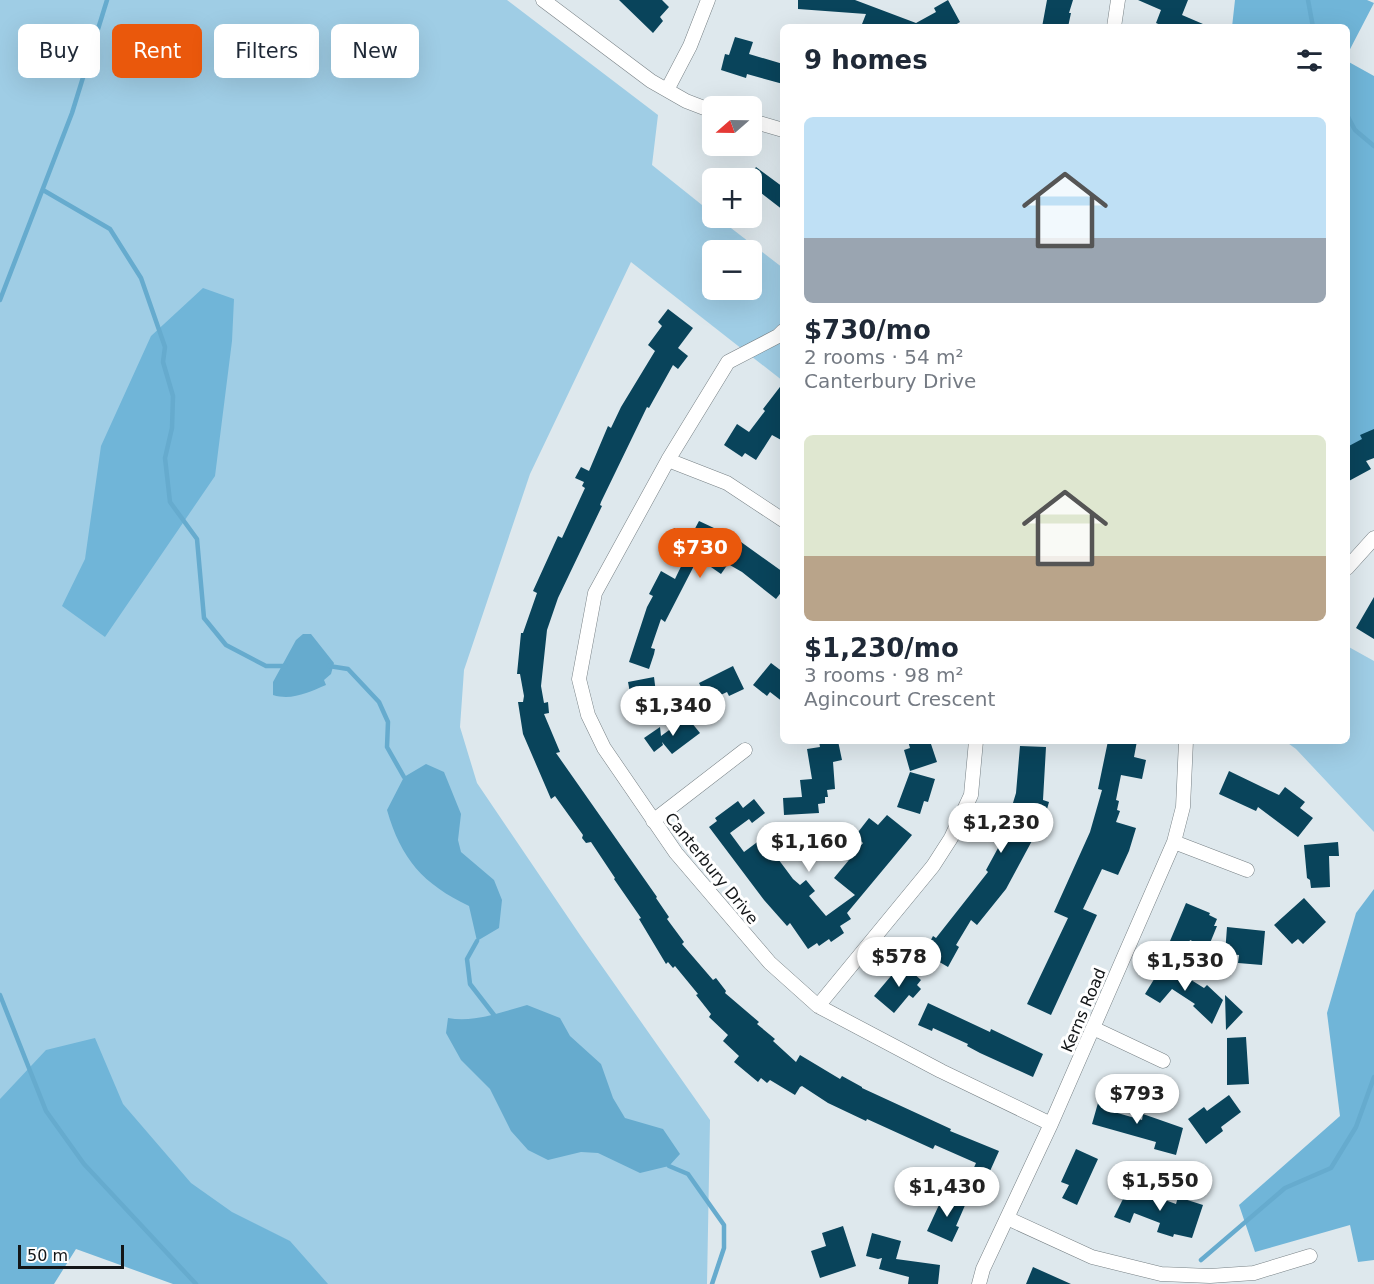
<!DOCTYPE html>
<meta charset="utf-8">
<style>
body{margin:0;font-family:"DejaVu Sans",sans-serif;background:#f6f6f7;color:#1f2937;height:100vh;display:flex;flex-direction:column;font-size:22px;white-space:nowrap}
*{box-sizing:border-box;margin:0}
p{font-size:20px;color:#747a83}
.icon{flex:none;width:33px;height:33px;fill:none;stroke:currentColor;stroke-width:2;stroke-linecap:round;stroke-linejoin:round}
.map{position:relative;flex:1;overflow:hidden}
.drawer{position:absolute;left:780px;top:24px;width:570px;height:720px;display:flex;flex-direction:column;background:#fff;border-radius:9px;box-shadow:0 6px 24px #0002}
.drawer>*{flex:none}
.hud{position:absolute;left:18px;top:24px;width:570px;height:54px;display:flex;gap:12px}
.needle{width:39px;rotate:250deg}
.controls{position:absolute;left:702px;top:96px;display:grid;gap:12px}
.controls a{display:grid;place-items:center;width:60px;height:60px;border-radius:9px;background:#fff;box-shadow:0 6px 24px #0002;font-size:30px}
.scale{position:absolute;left:18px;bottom:15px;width:106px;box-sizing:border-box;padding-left:6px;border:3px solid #131618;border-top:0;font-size:16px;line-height:21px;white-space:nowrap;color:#131618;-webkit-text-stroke:4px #fff;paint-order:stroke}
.price{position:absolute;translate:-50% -51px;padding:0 14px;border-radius:21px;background:#fff;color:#222;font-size:20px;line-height:39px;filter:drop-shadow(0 2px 3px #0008)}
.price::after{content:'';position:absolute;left:50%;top:36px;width:18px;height:14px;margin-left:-9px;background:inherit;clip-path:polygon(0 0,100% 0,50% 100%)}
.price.active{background:#ea580c;color:#fff}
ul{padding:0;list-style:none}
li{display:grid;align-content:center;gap:12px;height:318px;padding:0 24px}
li span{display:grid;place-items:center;height:186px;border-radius:9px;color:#555}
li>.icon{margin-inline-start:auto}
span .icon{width:108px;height:108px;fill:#fffc;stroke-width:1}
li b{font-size:26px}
h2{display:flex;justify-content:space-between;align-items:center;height:72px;padding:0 24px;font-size:26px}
.tag{padding:0 21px;border-radius:9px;background:#fff;box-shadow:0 6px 24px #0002;font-size:21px;line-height:54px}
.tag.active{background:#ea580c;color:#fff}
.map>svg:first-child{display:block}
.green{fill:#9fcde5;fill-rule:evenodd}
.forest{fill:#70b5d8}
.water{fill:#66abce}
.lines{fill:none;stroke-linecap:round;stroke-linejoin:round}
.stream{stroke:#66abce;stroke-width:4.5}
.building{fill:#09445b}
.minor-casing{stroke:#778085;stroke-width:15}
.minor{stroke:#fff;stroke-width:14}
.labels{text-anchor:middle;stroke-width:6;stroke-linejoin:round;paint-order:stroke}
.street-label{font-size:16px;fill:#131618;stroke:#fff}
</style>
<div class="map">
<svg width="1374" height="1284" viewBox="0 0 1374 1284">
<rect width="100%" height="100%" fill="#dee8ed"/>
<path class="green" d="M0,0h507l151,115 -6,50 60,48v5h6l65,50v113l-152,-119 -101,212 -66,196 -4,57 17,56 103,152 130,185 -3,164h-526l-181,-95zM712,250h40v40h-40z
M1347,646l27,15v171l-78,-83 -11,-8h62z"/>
<path class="forest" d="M1235,0h132l7,3 -27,52v-28h-115z
M1347,61l27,15v358l-27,14z
M203,288l31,11 -2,42 -17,135 -110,161 -43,-31 23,-47 16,-113 50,-110z
M1374,889v371l-16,2 -8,-37 -95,27 -16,-47 101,-89 -13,-103 29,-100z
M95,1038l28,66 68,79 41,29 58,29 38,43h-155l-97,-35 -22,35h-54v-185l46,-49z"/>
<path class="water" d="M303,634h8l23,29 -3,11 -7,6 2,5c-17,7 -34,16 -53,10v-13l23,-42z
M426,764l18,8 17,42 -3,26 3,12 33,28 8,20 -3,28 -22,13 -8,-35c-46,-22 -68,-47 -82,-96l17,-33z
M527,1005l33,13 10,18 31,28 12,34 12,20 38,11 17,25 -11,12 -29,7 -42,-20 -17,-1 -33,8 -20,-10 -17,-19 -21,-42 -29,-29 -15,-27 2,-15c26,5 54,-6 79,-13z"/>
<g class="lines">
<path class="stream" d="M1308,0l5,27
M1347,115l8,15 19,16
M43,190l67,39 31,49 24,69 -2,15 10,34 -1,32 -7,30 5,44 27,37 7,79 22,27 40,21h19
M0,300l72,-187 35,-113
M329,666l19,3 31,33 9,20 -1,25 17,30
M477,941l-10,18 3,25 24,31
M0,995l46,116 38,53 112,120
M669,1166l19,8 36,51v23l-12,36
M1201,1260l84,-72 46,-20 25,-41 18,-50"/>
</g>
<path class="building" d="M619,0h43l7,7 -9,10 3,4 -10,12z
M798,0h57l61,23 20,-11 -2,-4 14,-8 12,22 -8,5h-82l-8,-3 4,-10 -68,-5z
M1047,0h26l-4,13h2l-3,14h-26z
M1138,0h50l-6,15 28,12h-45l-9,-4 5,-13z
M735,37l18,5 -4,12 34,10v20l-36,-10 -1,4 -25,-8 4,-16 4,1z
M756,167l27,20v23l-31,-24v-13z
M668,309l25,19 -15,20 10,8 -10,13 -5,-4 -24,43 -2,-1 -46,95 -1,3 2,1 -44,92 -11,32 -6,56 3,17 4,-1 1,11 -5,1 16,38 -4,1 101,144 -1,1 13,19 -2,2 17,23 -2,2 31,36 3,-2 10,13 -1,2 34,29 -2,2 18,15 -2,2 23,21 4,-7 40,24 2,-3 20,11v1l89,41 -1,2 49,20 -17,38 -15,-6 9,-20 -41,-18 -2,4 -66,-30 -1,2 -38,-18 -26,-17 -2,1 -5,8 -25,-15 -3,3 -6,-5 -3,4 -24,-20 5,-6 -16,-15 5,-6 -19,-18 2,-3 -15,-19 2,-1 -23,-28 -2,2 -5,-6 -2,2 -27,-45 2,-1 -27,-39 1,-1 -24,-36 -5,1 -4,-5 1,-3 -28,-39 -4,3 -28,-65 -5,-32h5l1,-6 -4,-22h-3l4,-41h2l14,-40 -4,-2 25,-55 4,2 23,-50 -3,-2 2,-4 -9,-4 6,-11 8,4 19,-45 3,2 10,-21 34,-56 -7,-6 14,-19 -4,-4z
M783,383v58l-11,-6 -16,25 -11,-7 -3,4 -18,-12 13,-21 12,8 16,-21 -2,-2z
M1374,429v29l-8,3 5,8 -24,13v-35l15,-8 -2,-4z
M699,521l15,7 25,17 2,-3 42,30v18l-7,9 -34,-27 -14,-8 -7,10 -23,-16 -33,64 -4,-3 -10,29 4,1 -1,5 -5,15 -20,-7 18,-55 6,-11 -4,-2 12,-23 14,8 12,-25 -20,-11 7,-15 17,8z
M1374,597v42l-18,-11z
M771,663l12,9v30l-13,-10 -3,4 -14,-11z
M733,666l11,23 -15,7 -2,-4 -19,9 -9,-18z
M654,677l2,16 -2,1 3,21 -22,4 -7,-37z
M687,717l13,16 -28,21 -10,-12 1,3 -9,7 -10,-14 16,-11 1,9z
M819,741h19l4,19 -9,2 2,27 -8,1 1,7h-3v6l-7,1 1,9 -35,2 -1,-17 19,-1 -2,-17 12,-1 -5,-30 13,-2z
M908,741h22l7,21 -27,9 -6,-21 6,-2z
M1108,741h29l-3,16 12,3 -4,19 -21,-4 -5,25 3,1 -2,9 3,1 -4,11 20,6 -7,23 -11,24 -16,-6 -19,40 14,6 -46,100 -24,-11 41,-86 -14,-6 36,-80 12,-42 -4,-1z
M1020,746l26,1 -3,53 6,2 -5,18 -5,-1 -5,18 -28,52 -29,36 -6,-5 -15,25 3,2 -11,20 -24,-14 9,-17 3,2 52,-66 -2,-2 29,-53 -6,-1 7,-23z
M1229,771l50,24 6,-8 20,15 -5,6 13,10 -15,19 -40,-30 -2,4 -37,-17z
M910,772l25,7 -7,23 -4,-1 -4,13 -23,-7z
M754,799l11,14 -13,10 -3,-4 -19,14 14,19 16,-12 4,6 3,-2 26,35 7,6 6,-5 9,11 -6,5 17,20 29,-21 -21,-17 29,-35 -8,-7 14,-18 9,7 9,-10 25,20 -65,78 4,6 -11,7 4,7 -13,9 -2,-3 -10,7 -2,-3 -9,6 -18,-26 -3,3 -23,-26 -55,-73 8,-6 -2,-3 23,-17 5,7z
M1338,842l1,14h-10l1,31 -19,1 -1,-8 -3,-2 -3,-33z
M1304,898l22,24 -23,22 -5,-5 -6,5 -18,-19z
M1186,903l24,10 -1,2 8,4 -3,7h3l-9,22 -18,-8 -3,8 -17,-7z
M1227,927l38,4 -3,34 -24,-2 1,-8 -14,-1z
M902,963l19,17 -4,5 4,4 -8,9 -4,-3 -15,18 -20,-17z
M1164,963l40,25 3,-3 16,15 -11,24 -19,-18 2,-2 -23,-15 -12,14 -15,-9z
M1225,995l18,17 -17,18z
M928,1003l62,29 1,-3 52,25 -10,23 -53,-24 -13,-7 1,-2 -35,-16 -1,3 -14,-6z
M1246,1037l3,47 -22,1v-47z
M1102,1089l17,5 -5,18 28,8 1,-6 40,14 -7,27 -22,-6 2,-7 -64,-18z
M1229,1095l12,17 -20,15 2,4 -17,13 -18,-25 16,-12 3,4z
M1076,1149l22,10 -21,46 -15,-7 7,-13 -8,-3z
M1132,1181l13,5 -2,6 33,12 2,-7 25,8 -11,33 -18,-4 -1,3 -16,-5 3,-9 -26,-10 -4,10 -16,-6z
M944,1194l22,9 -10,23 3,1 -7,15 -25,-11z
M843,1226l13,40 -36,12 -9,-27 15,-5 -4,-13z
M872,1233l29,8 -5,18 44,6 -2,19h-30l1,-7 -30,-8 3,-11 -4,1 -12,-3z
M1033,1267l38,17h-45z"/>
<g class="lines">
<g class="minor-casing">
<path id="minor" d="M543,0l108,81 35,20 26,10
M1114,27l4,-27
M667,90l23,-44 18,-46
M752,121l31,9
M783,331l-5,5 -50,26 -60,98 -73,133 -16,86 9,36 16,33 72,105 94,110 48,43 123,65 110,53
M668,460l59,23 56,37
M1347,568l27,-30
M653,821l92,-71
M1174,842l73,28
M818,1006l115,-140 18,-28 20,-43 5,-54
M1093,1028l70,33
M1007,1218l85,39 69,17 49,2 44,-3 56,-17
M979,1284l4,-15 68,-145 123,-282 9,-35 3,-66"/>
</g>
<use href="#minor" class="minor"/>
</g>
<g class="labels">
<g class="street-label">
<text transform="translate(712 868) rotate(51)" y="6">Canterbury Drive</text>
<text transform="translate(1083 1010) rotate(-67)" y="6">Kerns Road</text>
</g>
</g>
</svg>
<div class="controls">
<a><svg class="needle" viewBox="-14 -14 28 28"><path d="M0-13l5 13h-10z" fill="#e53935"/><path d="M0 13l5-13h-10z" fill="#747a83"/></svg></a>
<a>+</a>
<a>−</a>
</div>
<div class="scale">50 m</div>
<b class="price active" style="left:700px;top:579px">$730</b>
<b class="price" style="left:673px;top:737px">$1,340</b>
<b class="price" style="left:1001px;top:854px">$1,230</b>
<b class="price" style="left:809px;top:873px">$1,160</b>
<b class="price" style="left:899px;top:988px">$578</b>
<b class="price" style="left:1185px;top:992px">$1,530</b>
<b class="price" style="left:1137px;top:1125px">$793</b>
<b class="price" style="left:1160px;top:1212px">$1,550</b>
<b class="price" style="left:947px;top:1218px">$1,430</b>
<div class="hud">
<a class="tag">Buy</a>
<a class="tag active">Rent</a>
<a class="tag">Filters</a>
<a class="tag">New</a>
</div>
<section class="drawer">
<h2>9 homes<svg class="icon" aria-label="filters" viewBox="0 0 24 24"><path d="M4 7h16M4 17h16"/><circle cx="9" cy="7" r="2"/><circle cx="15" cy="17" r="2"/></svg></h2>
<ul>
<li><span style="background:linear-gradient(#bfe0f5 65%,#9aa5b1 0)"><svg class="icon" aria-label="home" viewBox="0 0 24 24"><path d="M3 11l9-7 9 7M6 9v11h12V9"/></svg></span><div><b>$730/mo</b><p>2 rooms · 54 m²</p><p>Canterbury Drive</p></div></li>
<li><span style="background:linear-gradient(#dfe7d0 65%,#b9a48a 0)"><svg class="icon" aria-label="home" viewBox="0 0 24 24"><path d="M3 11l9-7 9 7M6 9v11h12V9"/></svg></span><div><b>$1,230/mo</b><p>3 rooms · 98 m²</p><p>Agincourt Crescent</p></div></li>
</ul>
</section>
</div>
